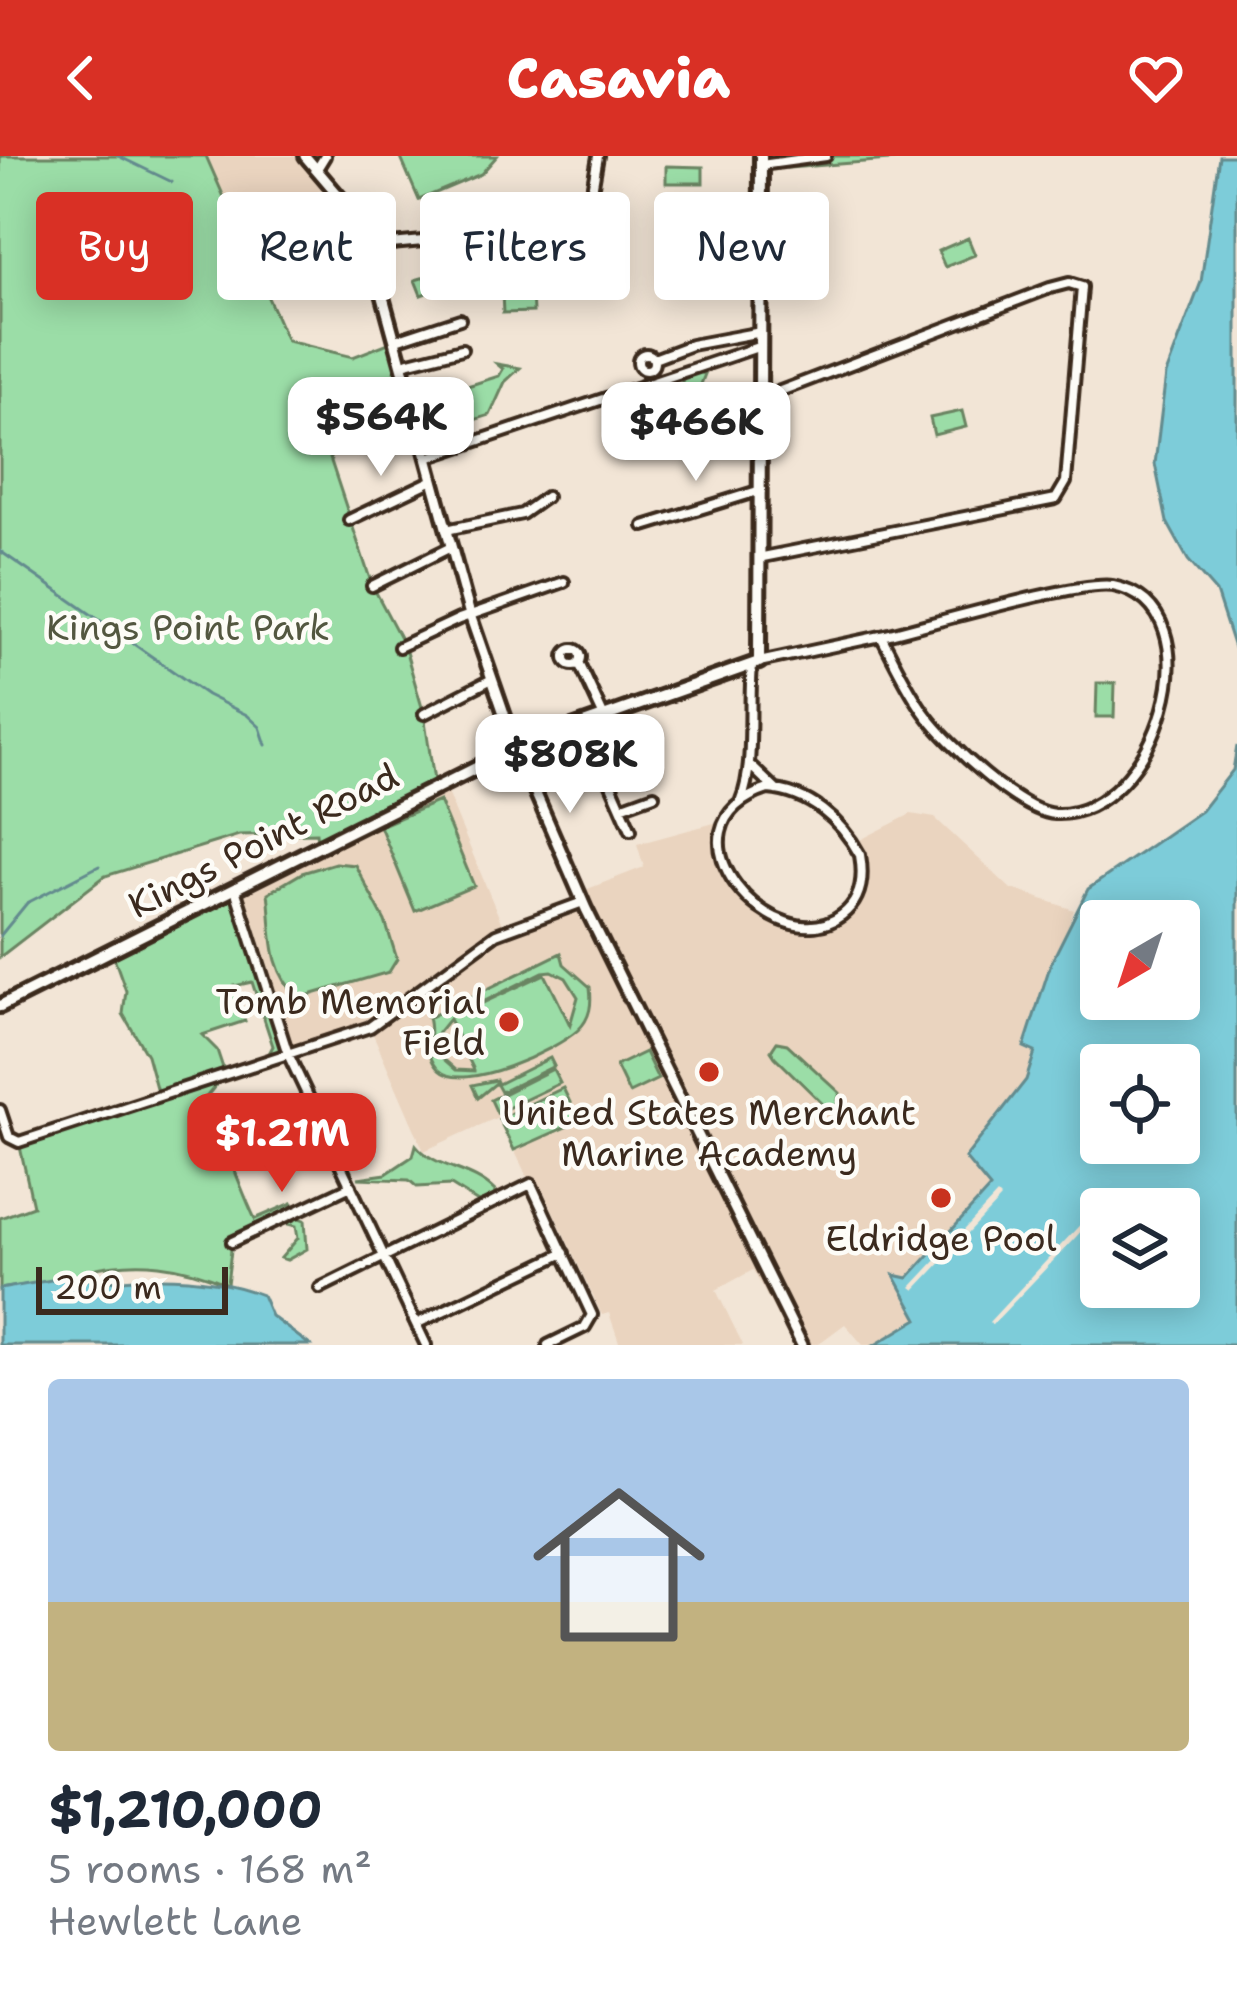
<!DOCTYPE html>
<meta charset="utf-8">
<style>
body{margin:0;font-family:"Shantell Sans",sans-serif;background:#f2f2f3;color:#1f2937;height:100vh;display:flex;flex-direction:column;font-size:45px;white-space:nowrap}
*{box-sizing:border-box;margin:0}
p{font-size:39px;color:#747a83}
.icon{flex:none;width:66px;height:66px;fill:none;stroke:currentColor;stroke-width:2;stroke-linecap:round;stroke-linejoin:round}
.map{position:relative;height:1189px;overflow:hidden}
.side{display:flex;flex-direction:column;background:#fff;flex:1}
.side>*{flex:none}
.guide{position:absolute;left:36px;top:36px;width:1167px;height:108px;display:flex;gap:24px}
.needle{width:78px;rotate:219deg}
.tools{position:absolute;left:1080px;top:744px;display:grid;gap:24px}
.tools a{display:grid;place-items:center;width:120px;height:120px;border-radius:12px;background:#fff;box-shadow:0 6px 30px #0003;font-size:60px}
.scale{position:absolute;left:36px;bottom:30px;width:192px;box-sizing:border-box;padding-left:12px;border:6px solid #3b2a1e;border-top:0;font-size:33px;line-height:42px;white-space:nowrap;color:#3b2a1e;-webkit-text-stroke:9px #fdfcf7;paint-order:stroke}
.price{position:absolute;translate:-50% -102px;padding:0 27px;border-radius:24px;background:#fff;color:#222;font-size:39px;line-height:78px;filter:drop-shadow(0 3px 6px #0008)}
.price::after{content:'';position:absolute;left:50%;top:72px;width:36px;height:27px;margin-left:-18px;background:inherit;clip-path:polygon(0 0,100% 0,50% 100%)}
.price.active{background:#d93025;color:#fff}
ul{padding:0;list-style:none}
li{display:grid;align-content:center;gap:24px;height:636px;padding:0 48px}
li span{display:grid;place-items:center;height:372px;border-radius:12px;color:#555}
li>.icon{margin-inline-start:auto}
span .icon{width:216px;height:216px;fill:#fffc;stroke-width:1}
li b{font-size:51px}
.chip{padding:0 42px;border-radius:12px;background:#fff;box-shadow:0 6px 30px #0003;font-size:42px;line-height:108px}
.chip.active{background:#d93025;color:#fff}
header{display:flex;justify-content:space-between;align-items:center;height:156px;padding:0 48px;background:#d93025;color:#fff;font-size:54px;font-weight:800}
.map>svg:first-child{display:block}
.built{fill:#ead4bf}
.green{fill:#9bdda7;stroke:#6b8462;stroke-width:3;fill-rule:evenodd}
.water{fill:#7dccd9;stroke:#638b8e;stroke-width:3;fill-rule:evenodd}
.pier{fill:#f2e5d6}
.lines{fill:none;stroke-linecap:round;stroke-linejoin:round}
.stream{stroke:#638b8e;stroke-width:3}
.minor-casing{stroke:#3b2a1e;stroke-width:16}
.tertiary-casing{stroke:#3b2a1e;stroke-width:18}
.secondary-casing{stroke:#3b2a1e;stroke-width:20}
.minor{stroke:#fdfcf7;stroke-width:8}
.tertiary{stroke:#fdfcf7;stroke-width:9}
.secondary{stroke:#fdfcf7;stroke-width:10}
.poi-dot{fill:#c8321e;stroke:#fdfcf7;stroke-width:4.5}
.labels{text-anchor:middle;stroke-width:9;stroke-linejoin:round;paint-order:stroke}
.park-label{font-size:36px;fill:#535740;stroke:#fdfcf7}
.street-label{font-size:36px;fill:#3b2a1e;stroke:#fdfcf7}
.poi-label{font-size:36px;fill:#3b2a1e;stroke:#fdfcf7}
</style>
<header><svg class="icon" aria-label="back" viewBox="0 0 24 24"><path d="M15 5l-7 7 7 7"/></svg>Casavia<svg class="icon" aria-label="heart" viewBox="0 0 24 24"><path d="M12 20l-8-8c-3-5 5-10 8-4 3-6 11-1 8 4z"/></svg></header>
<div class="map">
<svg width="1237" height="1189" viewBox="0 0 1237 1189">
<rect width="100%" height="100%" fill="#f2e5d6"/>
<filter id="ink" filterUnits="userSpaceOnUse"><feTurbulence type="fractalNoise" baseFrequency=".00833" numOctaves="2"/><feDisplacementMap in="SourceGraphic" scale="24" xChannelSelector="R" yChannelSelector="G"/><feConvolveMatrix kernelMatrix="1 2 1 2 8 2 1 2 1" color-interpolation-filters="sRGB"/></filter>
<g filter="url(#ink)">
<path class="built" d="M206,0h99l25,28 -89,61z
M443,627l61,146 78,-27 3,-12 59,-23 -7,-23 81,-22 -4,37 19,33 49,36 41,4 24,-13 18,-29 2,-29 -9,-20 53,-27 24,4 75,70 64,22 -50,136 11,6 -50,275 -79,-1 -31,19h-12l-18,-21 -27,20 -25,1 -40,-75 -37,20 27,55h-123l-11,-32 -7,2 -59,-125 -8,3 -37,-76 -74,34 -54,-124 -82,27 -53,-165z"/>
<path class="green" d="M0,0h206l81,185 66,16 43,-17 11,44 -89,38 54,163 32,60 20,69 11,73 -117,60 -2,-14 -77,2 -134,41 -105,81z
M400,0h97l-16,18 -62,26z
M801,0h139l-151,12z
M666,10l37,1v16h-37z
M968,82l7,17 -30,12 -7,-16z
M500,99l-11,42 -4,-25 -64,23 -6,-15z
M532,136l1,20 -30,1 -1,-20z
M497,208l23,4 -15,14 -15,33 -49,15 -13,17 -2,-16 18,-21 -27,-8 82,-26 4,-7z
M687,212l18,6 -13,33 -17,-6z
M962,255l4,16 -32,8 -4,-17z
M1097,527h18l-1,34h-18z
M439,645l35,85 -59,25 -35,-85z
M335,707l20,2 30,56 12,38 -8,13 -90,26c-32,-29 -26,-67 -31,-105l34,-20z
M235,733l53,165 -21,3 6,-11 -21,-64 -18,4 11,35 -43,14 15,15 8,24 -18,22c18,45 27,78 48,123l37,-16 4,9 -64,30 -5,42c-46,-20 -89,-26 -139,-14v5l-88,14v-71l33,-12 -14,-64 139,-47 -11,-40 -24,-41 3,-23 -15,-42z
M561,797l3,11 26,23c2,16 1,31 -12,43 -22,20 -115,64 -139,40 -17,-17 -5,-34 -11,-52zM552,815l14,7 12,19 -8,28 -25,-51 -90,42 88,-44zM449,863l25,51v1l-18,-1 -17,-15 -2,-21z
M777,886l10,2 53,49 -4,14h-10l-51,-50 -4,-6z
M645,896l13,27 -29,14 -13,-27z
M550,902l4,8 -53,26 -5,-9 -18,15 -6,-13 24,-5 2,4z
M553,913l7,14 -63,30 -6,-13z
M563,932l16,33 -65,29 -15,-31z
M416,989c19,24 55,22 79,46l-1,7 -16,4 -27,-17 -34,2 -8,-7 -51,-2 28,-4 27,-18z
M294,1060l11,4 2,29 -20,11 -6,-2 17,-20 -2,-12 -8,-2z"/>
<path class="water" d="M1219,0h18v501l-21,-65 -28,-32 -21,-38 -12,-58 11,-90 35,-92z
M1237,590v599h-362l43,-26 -24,-44 14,3 82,-90 -25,-30 61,-78 9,-28 -11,-5 27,-84 37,-74 113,-78 32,-41zM1101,765h78v78h-78zM1101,909h78v78h-78zM1101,1053h78v78h-78z
M74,1120c30,9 55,2 85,2 36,0 70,4 103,17l9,21 39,29h-310v-56z"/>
<path class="pier" d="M997,1039l4,4 -86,91 -4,-3z
M1091,1057l4,3 -20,22 -83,87 -3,-3z"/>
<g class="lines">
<path class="stream" d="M118,0l54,26
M0,395l207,144 40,20 13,12 6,18
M0,780l27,-33 72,-37"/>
<g class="minor-casing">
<path id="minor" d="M761,9l65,-9
M317,13l8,-13
M588 52a8 8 0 1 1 16 0a8 8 0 1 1-16 0Z
M590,46l8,-46
M370,90l53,-5 44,-13
M396,184l64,-21
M638 206a8 8 0 1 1 16 0a8 8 0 1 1-16 0Z
M654,203l37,-14 70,-13
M402,208l60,-15
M762,242l288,-110 19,-5 13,4 -16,195 -10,17 -293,58
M427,302l334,-112
M349,364l84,-40
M644,370l117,-36
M446,374l76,-16 24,-17
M372,430l79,-39
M399,491l60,-28 105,-37
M565 501a8 8 0 1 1 16 0a8 8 0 1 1-16 0Z
M759,506l122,-26c14,26 27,55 45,79 21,29 94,97 129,99 100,4 168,-207 58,-228 -33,-6 -188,40 -232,50
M579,507l25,54
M424,558l66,-34
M584,567l47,107
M752,611l24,23
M768,633c41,3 73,31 92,66 4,22 2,45 -18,60 -66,51 -191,-88 -74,-126z
M741,644c14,-32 7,-94 11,-134
M621,651l33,-12
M235,733l53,165 138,291
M0,954l9,27 10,5 351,-115 126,-93 87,-32
M232,1086l119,-56
M320,1132l211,-104 61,131 -7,12 -37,18
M416,1168l148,-71"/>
</g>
<g class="tertiary-casing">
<path id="tertiary" d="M305,0l58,68 107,391 46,133 70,161 216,436"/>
</g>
<g class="secondary-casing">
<path id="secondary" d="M0,850l516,-258 243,-86 2,-506"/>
</g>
<use href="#minor" class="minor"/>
<use href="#tertiary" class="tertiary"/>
<use href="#secondary" class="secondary"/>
</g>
</g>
<g class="poi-dot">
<circle cx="509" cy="866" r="12"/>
<circle cx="709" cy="916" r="12"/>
<circle cx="941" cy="1042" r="12"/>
</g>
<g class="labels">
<g class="park-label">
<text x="188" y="484">Kings Point Park</text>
</g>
<g class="street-label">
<text transform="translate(263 684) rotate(-27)" y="13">Kings Point Road</text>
</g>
<g class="poi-label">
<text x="485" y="858" text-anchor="end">Tomb Memorial<tspan x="485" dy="41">Field</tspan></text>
<text x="709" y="969">United States Merchant<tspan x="709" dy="41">Marine Academy</tspan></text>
<text x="941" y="1095">Eldridge Pool</text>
</g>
</g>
</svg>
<div class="tools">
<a><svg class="needle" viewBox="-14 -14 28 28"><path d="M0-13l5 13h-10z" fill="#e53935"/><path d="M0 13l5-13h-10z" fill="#747a83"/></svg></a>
<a><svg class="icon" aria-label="locate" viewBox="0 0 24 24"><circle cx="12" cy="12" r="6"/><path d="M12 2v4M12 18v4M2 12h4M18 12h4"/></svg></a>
<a><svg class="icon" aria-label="layers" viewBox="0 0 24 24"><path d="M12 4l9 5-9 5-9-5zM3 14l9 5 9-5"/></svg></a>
</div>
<div class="scale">200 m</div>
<b class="price" style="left:381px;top:323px">$564K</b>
<b class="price" style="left:696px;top:328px">$466K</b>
<b class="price" style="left:570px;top:660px">$808K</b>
<b class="price active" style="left:282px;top:1039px">$1.21M</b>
<div class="guide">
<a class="chip active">Buy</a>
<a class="chip">Rent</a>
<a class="chip">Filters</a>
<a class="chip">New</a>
</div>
</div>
<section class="side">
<ul>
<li><span style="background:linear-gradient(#a9c7e8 60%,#c2b280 0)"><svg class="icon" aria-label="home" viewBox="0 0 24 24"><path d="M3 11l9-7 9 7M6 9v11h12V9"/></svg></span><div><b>$1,210,000</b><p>5 rooms · 168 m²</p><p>Hewlett Lane</p></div></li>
</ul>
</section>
